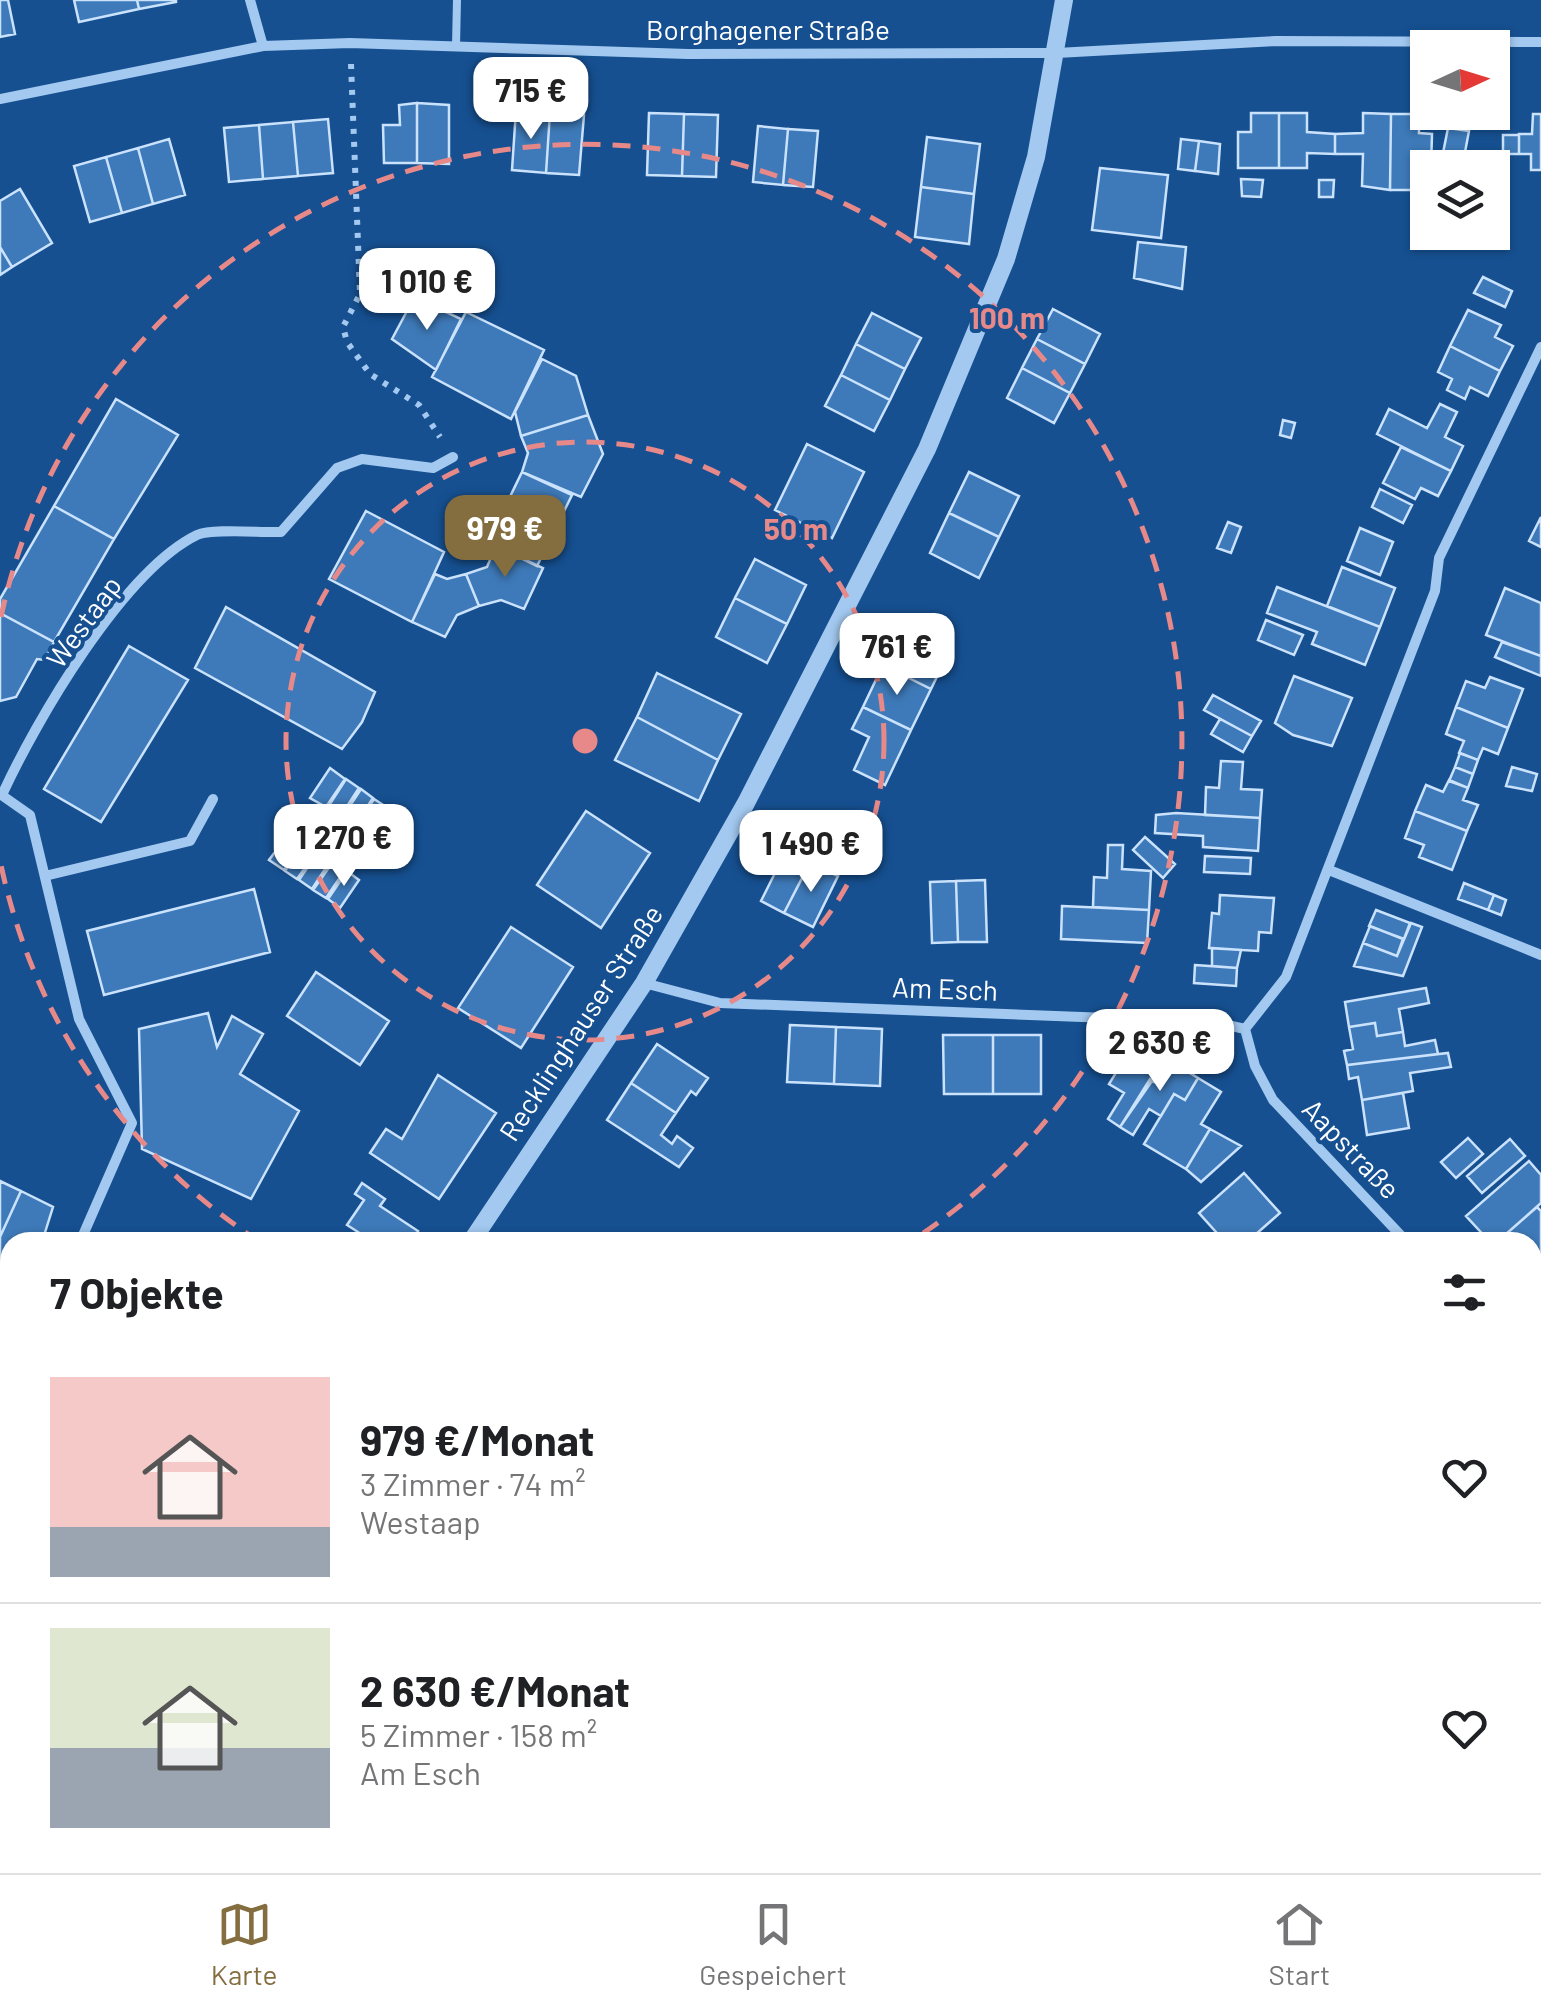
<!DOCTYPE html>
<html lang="de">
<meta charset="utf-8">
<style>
body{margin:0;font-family:Barlow,sans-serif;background:#f6f6f6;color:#202124;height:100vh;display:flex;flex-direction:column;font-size:38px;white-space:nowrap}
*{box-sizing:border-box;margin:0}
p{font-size:32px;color:#757577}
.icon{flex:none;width:55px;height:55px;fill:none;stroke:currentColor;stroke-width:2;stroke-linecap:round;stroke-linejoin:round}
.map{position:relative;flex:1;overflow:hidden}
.drawer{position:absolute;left:0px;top:1232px;width:1542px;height:642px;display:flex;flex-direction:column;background:#fff;border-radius:30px 30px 0 0;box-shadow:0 2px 8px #0004}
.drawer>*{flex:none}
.needle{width:65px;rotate:86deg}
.buttons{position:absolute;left:1410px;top:30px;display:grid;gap:20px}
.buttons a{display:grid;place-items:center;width:100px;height:100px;border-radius:0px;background:#fff;box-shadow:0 2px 8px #0004;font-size:50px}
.price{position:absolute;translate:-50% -85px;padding:0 22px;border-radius:20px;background:#fff;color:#222;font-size:32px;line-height:65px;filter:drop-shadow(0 2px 5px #0008)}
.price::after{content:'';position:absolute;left:50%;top:60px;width:30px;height:22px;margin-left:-15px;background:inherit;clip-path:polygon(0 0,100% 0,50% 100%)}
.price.on{background:#846e40;color:#fff}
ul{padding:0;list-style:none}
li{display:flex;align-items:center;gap:30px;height:250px;padding:0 50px}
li+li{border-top:2px solid #e0e0e0}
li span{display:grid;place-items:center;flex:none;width:280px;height:200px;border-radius:0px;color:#555}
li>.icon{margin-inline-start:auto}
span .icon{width:120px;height:120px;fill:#fffc;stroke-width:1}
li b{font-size:42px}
h2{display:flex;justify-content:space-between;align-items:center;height:120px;padding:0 50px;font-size:42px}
.tab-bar{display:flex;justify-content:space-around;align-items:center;height:140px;border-top:2px solid #e0e0e0;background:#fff;font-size:28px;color:#757577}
.tab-bar a{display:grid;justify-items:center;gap:5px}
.tab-bar .on{color:#846e40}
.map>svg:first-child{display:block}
.green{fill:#286bb0}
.building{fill:#3e7ab9;stroke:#cae2fc;stroke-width:2.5}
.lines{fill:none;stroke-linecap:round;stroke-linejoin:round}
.path{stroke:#a3c9f0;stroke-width:6;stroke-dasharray:5 8;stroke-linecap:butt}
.service{stroke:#a3c9f0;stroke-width:8}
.minor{stroke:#a3c9f0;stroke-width:10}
.tertiary{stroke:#a3c9f0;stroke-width:18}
.ring{fill:none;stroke:#e88989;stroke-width:5;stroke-dasharray:18 12}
.labels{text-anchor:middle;stroke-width:8;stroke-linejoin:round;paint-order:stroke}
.street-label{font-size:28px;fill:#fff;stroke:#165091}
.centre{fill:#e88989;stroke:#165091;stroke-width:5}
.ring-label{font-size:30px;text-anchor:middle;font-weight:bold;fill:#e88989;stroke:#165091;stroke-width:8;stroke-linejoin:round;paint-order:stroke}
</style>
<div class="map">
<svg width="1541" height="1873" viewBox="0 0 1541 1873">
<rect width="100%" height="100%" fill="#165091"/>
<path class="green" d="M1533,1828l8,4v41h-1359l3,-8h1347z"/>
<path class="building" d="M0,0h8l7,34 -15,3z
M74,0h63l2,9 -60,13z
M137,0h39v2l-37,7z
M417,103v60h-33l-1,-38h17l-1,-20z
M417,103l32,2v59l-32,-1z
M516,110l34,3 -4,60 -34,-3z
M550,113l34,2 -5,60 -33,-2z
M649,113l35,1 -2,62 -35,-1z
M1251,113h28v55h-41v-36h13z
M1279,113h28v19l28,2v20l-28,-1v15h-28z
M1363,113l28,1 -1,76 -28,-4 1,-32h-28v-20l28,-1z
M684,114l34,1 -2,62 -34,-1z
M1391,114h28v19l13,1 -1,34 -14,1 -3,21h-24z
M1533,114h8v56h-10v-16h-12v-20h13z
M328,119l5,54 -35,3 -5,-54z
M293,122l5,54 -35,3 -4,-54z
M259,125l4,54 -34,3 -5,-54z
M758,126l30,3 -5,56 -30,-3z
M1448,128l21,3 -7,37h-22z
M788,129l30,2 -5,56 -30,-2z
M1503,135h16v19h-16z
M927,137l53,7 -6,50 -53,-7z
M169,139l16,56 -32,9 -15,-56z
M1181,139l18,2 -4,30 -17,-2z
M1199,141l21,3 -2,30 -23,-3z
M138,148l15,56 -31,9 -16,-56z
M106,157l16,56 -32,9 -16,-56z
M1100,168l68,7 -7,63 -69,-8z
M1241,179l22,1 -2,17 -19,-1z
M1319,180h15l-1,17h-14z
M921,187l53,7 -5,50 -54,-7z
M20,189l32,54 -40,24 -12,-20v-46z
M1138,242l48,5 -4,42 -48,-11z
M0,247l12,20 -12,8z
M1483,277l29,14 -7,16 -31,-14z
M429,304l32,15 -25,51 -44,-31 15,-28z
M1053,309l47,25 -15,30 -48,-25z
M1468,310l33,15 -6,12 18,9 -13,25 -50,-25z
M466,312l78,38 -33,69 -79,-42z
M872,313l49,25 -16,31 -49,-25z
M1037,339l48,25 -15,29 -48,-25z
M856,344l49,25 -15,31 -49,-25z
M1450,346l50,25 -12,25 -18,-9 -5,12 -18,-9 5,-11 -14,-7z
M542,359l34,17 12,39 -67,21 -6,-24z
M1022,368l48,25 -16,30 -47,-25z
M841,375l49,25 -16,31 -49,-25z
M116,399l62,36 -64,104 -60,-33z
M1440,404l17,8 -12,25 18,9 -12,25 -74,-37 12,-25 38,19z
M588,415l15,39 -22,43 -59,-25 6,-19 -7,-17z
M1283,420l12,3 -4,15 -11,-3z
M807,444l57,28 -32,66 -57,-28z
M1401,447l50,24 -13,25 -17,-8 -6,11 -32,-16z
M522,472l50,23 -35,71 -49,-24z
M969,472l50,24 -20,41 -50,-24z
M1380,489l32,16 -9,18 -31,-16z
M54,506l60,33 -60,103 -54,-29v-14z
M366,511l78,41 -32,70 -83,-43z
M949,513l50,24 -20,41 -49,-25z
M1541,517v30l-12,-6z
M1228,522l13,5 -10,26 -14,-5z
M1360,528l33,14 -13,33 -33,-14z
M496,546l47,22 -19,41 -23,-9 -22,6 -13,-32 21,-7z
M755,559l51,26 -19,39 -52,-26z
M1342,567l53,21 -15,39 -53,-21z
M435,574l12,5 19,-5 13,32 -22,9 -12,22 -33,-15z
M1277,587l103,40 -15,38 -53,-21 5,-12 -50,-19z
M1505,588l36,15v53l-55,-21z
M735,598l52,26 -20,39 -51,-26z
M226,607l149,85 -13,30 -20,27 -147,-81z
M0,613l54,29 -9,18 -8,-1 -21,38 -16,4z
M1266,620l37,15 -9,20 -36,-15z
M899,633l48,23 -16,33 -48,-24z
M1502,642l39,14v20l-46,-19z
M129,646l59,34 -87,142 -57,-33z
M883,665l48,24 -20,41 -48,-23z
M657,673l84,41 -23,46 -81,-43z
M1294,676l58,22 -20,48 -39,-11 -18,-12z
M1490,677l33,12 -15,39 -52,-21 10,-26 19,7z
M1213,695l48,26 -9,15 -48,-26z
M863,707l48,23 -26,55 -31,-15 15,-33 -17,-8z
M1456,707l52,21 -10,26 -15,-6 -5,12 -19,-7 5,-12 -18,-7z
M637,717l81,43 -19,41 -84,-41z
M1220,719l32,17 -9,16 -32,-18z
M1460,753l18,7 -5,14 -18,-7z
M1221,761l22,1 -2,27 21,1 -2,28 -55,-3 1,-28 13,1z
M1455,767l18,7 -5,14 -19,-7z
M1512,767l25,7 -5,17 -26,-5z
M330,768l15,11 -19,28 -16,-9z
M346,779l13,9 -19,29 -12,-10z
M1449,780l19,8 -5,12 15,5 -11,26 -52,-20 11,-26 17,7z
M361,789l12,9 -19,28 -12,-8z
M374,799l14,9 -19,27 -13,-8z
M390,809l11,8 -19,27 -12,-7z
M586,811l64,42 -49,75 -64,-43z
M1415,811l52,20 -15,39 -33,-13 5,-12 -19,-7z
M1176,813l84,5 -2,33 -55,-4v-11l-48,-3 1,-18z
M798,827l24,12 -38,74 -23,-12z
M290,832l14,10 -20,28 -15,-10z
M1145,837l30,27 -12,14 -30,-28z
M304,843l13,8 -20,28 -12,-8z
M1108,845h15l-1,24 29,2 -2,39 -56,-3 1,-30 13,1z
M318,852l13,8 -19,29 -13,-9z
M1205,856l46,2 -1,16 -46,-2z
M333,862l12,8 -19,28 -13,-8z
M810,863l28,13 -25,51 -29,-14z
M347,871l12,9 -19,28 -12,-9z
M985,880l2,62h-29l-2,-61z
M956,881l2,61 -26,1 -2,-61z
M1464,883l30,12 -6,15 -30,-11z
M254,889l16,63 -166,43 -17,-64z
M1220,895l54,3 -3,35 -12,-1 -1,19 -49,-3 3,-35 7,1z
M1494,895l12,5 -5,15 -13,-5z
M1062,906l87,4 -2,33 -86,-4z
M1376,910l34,13 -6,16 -35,-13z
M1411,923l11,4 -19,49 -49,-10 9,-23 34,13z
M1370,926l33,13 -6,17 -34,-13z
M511,927l62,40 -52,81 -63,-40z
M1212,948l29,2 -4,18 -25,-2z
M1195,965l42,3 -1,18 -42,-3z
M316,972l73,49 -29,44 -73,-49z
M1426,988l3,15 -30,6 4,23 -26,4 -2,-13 -26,4 -4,-25z
M208,1013l9,34 15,-31 31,18 -23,40 59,37 -48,88 -109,-50 -3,-120z
M1375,1023l2,13 26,-4 2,14 30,-6 3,14 -91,11 -3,-14 9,-2 -4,-22z
M790,1025l46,2 -2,57 -47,-2z
M836,1027l46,2 -2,57 -46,-2z
M943,1035h50v59h-49z
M993,1035h48v59h-48z
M1136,1040l19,12 4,-8 13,8 -52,75 -12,-8 16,-26 -15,-9z
M657,1044l51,34 -12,17 -5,-4 -15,22 -45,-30z
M1448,1053l3,14 -41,6 3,18 -51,9 -4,-23 -9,2 -2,-14z
M1168,1060l30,18 -13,22 -11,-6 -13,22 -12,-7 -16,26 -13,-8 30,-48 4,3z
M438,1075l58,38 -57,86 -69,-46 16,-24 16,10z
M1198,1078l23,14 -20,32 9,5 -24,40 -42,-25 30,-50 11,6z
M631,1083l45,30 -15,22 11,9 5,-8 16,12 -14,19 -72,-47z
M1403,1093l6,35 -42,7 -5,-35z
M1210,1129l31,17 -40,36 -15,-13z
M1468,1138l15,16 -27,24 -15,-16z
M1510,1139l15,17 -43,37 -15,-17z
M1529,1161l12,14v28l-44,39h-7l-24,-26z
M1244,1173l36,40 -33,29h-22l-26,-29z
M0,1181l21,10 -21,46z
M362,1183l23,16 -5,7 38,25 -8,11h-59l7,-10 -11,-7 17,-25 -9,-6z
M21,1191l32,16 -11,35h-32v55l-10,-6v-54z
M1537,1207l4,4v47l-9,7v-23h-35z
M1,1389l9,4v45l-8,19z
M19,1865h29l-3,8h-28z"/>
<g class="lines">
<path class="path" d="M351,64l9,230 -17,33 4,15 23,32 49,31 21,32
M623,1865l19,8
M1138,1865l3,8
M1390,1865l12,8"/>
<path class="service" d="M456,46l1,-46"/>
<path class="minor" d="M250,0l13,46
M0,99l263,-53 87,-3 338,11 369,-1 219,-12 265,1
M0,794l30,21 49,204 53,104 -52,119
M2,795c34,-74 121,-224 195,-260 16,-7 65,-2 84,-3l56,-64 25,-9 71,9 20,-11
M1329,870l212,85
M45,876l145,-35 23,-42
M644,983l76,20 494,19 31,7
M1245,1029l41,-52 149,-386 4,-33 102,-211
M1245,1029l10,37 18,34 134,142
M0,1357l10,5
M1532,1386l9,10"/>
<path class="tertiary" d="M471,1242l173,-259 102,-180 181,-354 79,-190 30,-102 28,-157
M132,1873l3,-8"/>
</g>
<g class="ring">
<circle cx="585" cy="741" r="299"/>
<path d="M260 1242A597 597 0 0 1 1 865M1 617A597 597 0 1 1 910 1242"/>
</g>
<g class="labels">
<g class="street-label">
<text x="768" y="40">Borghagener Straße</text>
<text transform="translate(84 622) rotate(-54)" y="10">Westaap</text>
<text transform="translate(945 989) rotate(2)" y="10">Am Esch</text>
<text transform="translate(581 1023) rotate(-57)" y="10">Recklinghauser Straße</text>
<text transform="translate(1351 1149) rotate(46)" y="10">Aapstraße</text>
</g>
</g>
<circle cx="585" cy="741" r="15" class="centre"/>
<g class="ring-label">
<text x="1007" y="329">100 m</text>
<text x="796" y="540">50 m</text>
</g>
</svg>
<div class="buttons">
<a><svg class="needle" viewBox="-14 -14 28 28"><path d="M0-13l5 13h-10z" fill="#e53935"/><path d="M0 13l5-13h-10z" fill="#757577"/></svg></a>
<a><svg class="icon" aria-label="layers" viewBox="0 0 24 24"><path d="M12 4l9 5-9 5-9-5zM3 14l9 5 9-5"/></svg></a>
</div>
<b class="price" style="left:531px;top:142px">715 €</b>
<b class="price" style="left:427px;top:333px">1 010 €</b>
<b class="price on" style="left:505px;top:580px">979 €</b>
<b class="price" style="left:897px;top:698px">761 €</b>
<b class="price" style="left:344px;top:889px">1 270 €</b>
<b class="price" style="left:811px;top:895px">1 490 €</b>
<b class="price" style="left:1160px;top:1094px">2 630 €</b>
<section class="drawer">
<h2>7 Objekte<svg class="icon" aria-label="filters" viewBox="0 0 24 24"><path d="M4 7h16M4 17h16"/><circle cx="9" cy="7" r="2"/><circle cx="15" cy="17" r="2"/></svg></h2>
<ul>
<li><span style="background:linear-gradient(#f6c9c9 75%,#9aa5b1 0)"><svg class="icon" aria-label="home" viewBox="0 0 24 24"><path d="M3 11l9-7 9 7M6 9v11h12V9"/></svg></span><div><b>979 €/Monat</b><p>3 Zimmer · 74 m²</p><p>Westaap</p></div><svg class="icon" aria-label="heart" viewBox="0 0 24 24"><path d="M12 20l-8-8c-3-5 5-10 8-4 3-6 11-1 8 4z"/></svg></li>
<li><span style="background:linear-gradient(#dfe7d0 60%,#9aa5b1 0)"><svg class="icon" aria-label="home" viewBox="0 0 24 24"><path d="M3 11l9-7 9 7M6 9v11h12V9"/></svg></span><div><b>2 630 €/Monat</b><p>5 Zimmer · 158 m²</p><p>Am Esch</p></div><svg class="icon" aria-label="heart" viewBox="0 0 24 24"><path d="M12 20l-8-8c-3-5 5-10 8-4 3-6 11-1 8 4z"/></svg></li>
</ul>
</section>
</div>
<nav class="tab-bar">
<a class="on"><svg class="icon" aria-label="map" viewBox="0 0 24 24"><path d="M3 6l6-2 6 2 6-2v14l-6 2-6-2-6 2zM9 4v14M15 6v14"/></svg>Karte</a>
<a><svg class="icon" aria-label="saved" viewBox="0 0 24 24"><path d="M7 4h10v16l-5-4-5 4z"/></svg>Gespeichert</a>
<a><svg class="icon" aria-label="home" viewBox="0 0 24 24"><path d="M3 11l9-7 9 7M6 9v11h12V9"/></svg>Start</a>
</nav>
